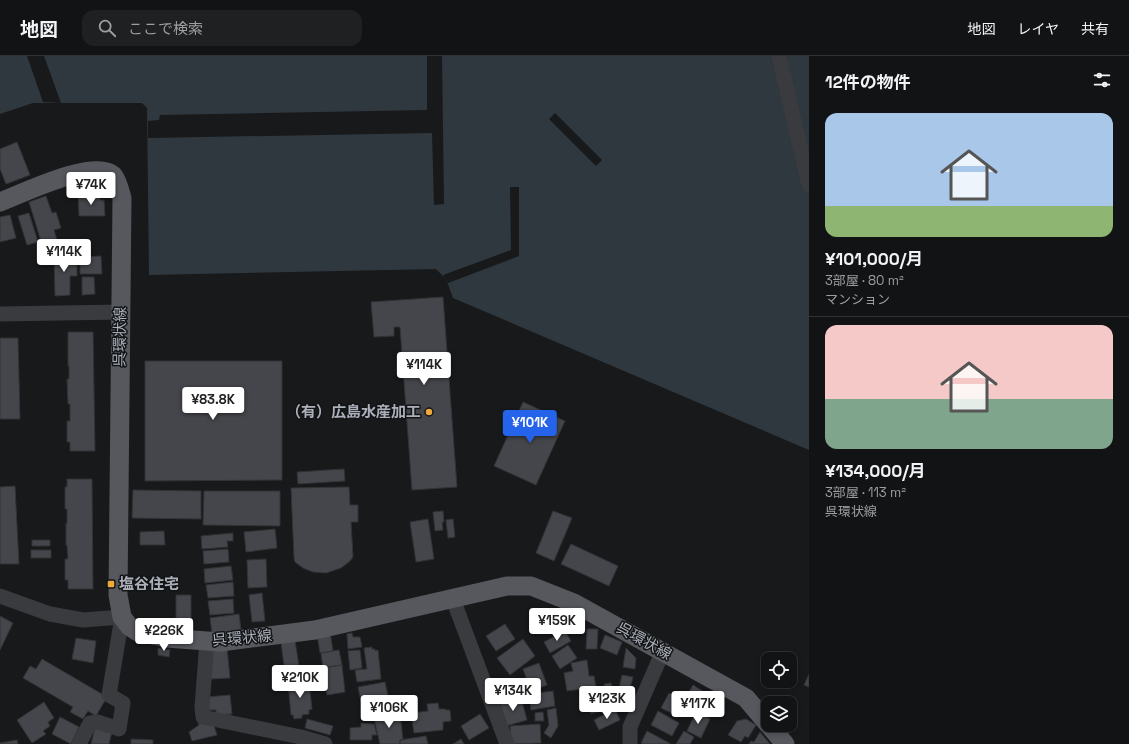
<!DOCTYPE html>
<html lang="ja">
<meta charset="utf-8">
<style>
body{margin:0;font-family:"Space Grotesk","Noto Sans JP",sans-serif;background:#1f2022;color:#f1f3f6;height:100vh;display:flex;flex-direction:column;font-size:15px;white-space:nowrap}
*{box-sizing:border-box;margin:0}
p{font-size:13px;color:#9c9ea0}
.icon{flex:none;width:22px;height:22px;fill:none;stroke:currentColor;stroke-width:2;stroke-linecap:round;stroke-linejoin:round}
.map{position:relative;flex:1;overflow:hidden}
.details{display:flex;flex-direction:column;background:#121314;width:320px}
.details>*{flex:none}
.tools{position:absolute;left:761px;top:596px;display:grid;gap:8px}
.tools a{display:grid;place-items:center;width:36px;height:36px;border-radius:8px;background:#121314;box-shadow:0 2px 6px #0003,0 0 0 1px #313234;font-size:20px}
.price{position:absolute;translate:-50% -34px;padding:0 9px;border-radius:4px;background:#fff;color:#222;font-size:13px;line-height:26px;filter:drop-shadow(0 1px 2px #0008)}
.price::after{content:'';position:absolute;left:50%;top:24px;width:12px;height:9px;margin-left:-6px;background:inherit;clip-path:polygon(0 0,100% 0,50% 100%)}
.price.current{background:#2563eb;color:#fff}
ul{padding:0;list-style:none}
li{display:grid;align-content:center;gap:8px;height:212px;padding:0 16px}
li+li{border-top:1px solid #313234}
li span{display:grid;place-items:center;height:124px;border-radius:12px;color:#555}
li>.icon{margin-inline-start:auto}
span .icon{width:72px;height:72px;fill:#fffc;stroke-width:1}
li b{font-size:17px}
h2{display:flex;justify-content:space-between;align-items:center;height:48px;padding:0 16px;font-size:17px}
header{display:flex;align-items:center;gap:24px;box-sizing:border-box;height:56px;padding:0 20px;background:#121314;border-bottom:1px solid #313234}
header strong{font-size:19px}
nav{display:flex;gap:22px;margin-inline-start:auto;font-size:14px}
.search{width:280px;height:36px;background:#1f2022;display:flex;align-items:center;gap:10px;box-sizing:border-box;padding:0 14px;border-radius:12px;color:#9c9ea0;font-size:15px}
main{display:flex;flex:1;min-height:0}
.map>svg:first-child{display:block}
.water{fill:#2f383e}
.pier{fill:#18191b}
.building{fill:#45464b;stroke:#323336}
.lines{fill:none;stroke-linecap:round;stroke-linejoin:round}
.minor{stroke:#3a3b3f;stroke-width:15}
.major{stroke:#56585e;stroke-width:19}
.poi-dot{fill:#eea93d;stroke:#131416;stroke-width:1.5}
.labels{text-anchor:middle;stroke-width:3;stroke-linejoin:round;paint-order:stroke}
.street-label{font-size:15px;fill:#abb0ba;stroke:#131416}
.poi-label{font-size:15px;font-weight:bold;fill:#abb0ba;stroke:#131416;text-anchor:end}
</style>
<header>
<strong>地図</strong>
<div class="search"><svg class="icon" aria-label="search" viewBox="0 0 24 24"><circle cx="10" cy="10" r="6"/><path d="M15 15l6 6"/></svg>ここで検索</div>
<nav><a>地図</a><a>レイヤ</a><a>共有</a></nav>
</header>
<main>
<div class="map">
<svg width="809" height="688" viewBox="0 0 809 688">
<rect width="100%" height="100%" fill="#18191b"/>
<path class="water" d="M0,0h809v394l-356,-152 -7,-19 -10,-10 -287,6 -2,-167 -5,-5h-109l-33,11z"/>
<path class="pier" d="M27,0h17l17,47 -18,-1z
M427,0h15l2,148 -10,1 -2,-72 -284,5v-17l11,-1 1,-5 267,-5z
M555,57l47,47 -6,6 -47,-47z
M510,131h9v69l-71,27 -5,-8 68,-25z"/>
<path class="building" d="M17,86l13,33 -24,9 -6,-15v-20z
M78,139h22v5h4l1,16h-26z
M46,140l6,17 4,-1 5,16 -7,2 5,17 -15,4 -15,-49z
M29,157l9,29 -11,3 -9,-29z
M10,159l6,23 -16,4v-25z
M54,199h23v21h-7v19l-15,1z
M101,200l1,18h-22v-17z
M82,221h12l1,17 -13,1z
M443,241l14,190 -45,3 -12,-163h-6v9l-20,1 -3,-35z
M68,276h25l2,119h-25v-9h-3v-21h3v-17h-2l-1,-25h2v-13h-1z
M0,282h18l2,81h-20z
M145,305h137v119l-137,1z
M523,346l42,19 -29,64 -42,-19z
M344,413l1,12 -47,3 -1,-12z
M67,423h25l1,110h-25v-9h-3v-21h3l-1,-14h-1v-22l1,1v-15h-2v-22h2z
M15,430l4,78h-19v-77z
M349,431l1,18h8v17h-7l2,35 -3,4 -9,7 -15,5 -13,-1 -10,-4 -8,-6 -1,-4 -3,-70z
M133,434l68,1v28l-69,-1z
M204,435h76v35l-77,-1z
M443,455l1,11h-2l1,8 -8,1 -2,-19z
M553,455l19,7 -18,43 -18,-8z
M428,463l6,40 -18,3 -6,-40z
M453,463l2,18 -7,1 -2,-18z
M275,473l2,19 -31,4 -2,-20z
M164,475l1,14h-25v-13z
M233,477v8h-6l1,6 -26,2 -1,-13z
M32,484h18v6h-18z
M571,488l47,22 -9,20 -48,-22z
M228,493l1,13 -25,2 -1,-13z
M31,494h20v8h-20z
M266,503l1,28 -19,1 -1,-28z
M231,510l2,14 -28,3 -1,-14z
M233,526l1,14 -26,2 -2,-13z
M262,537l3,28 -13,1 -3,-27z
M176,539h15v28h-15z
M233,543l1,14 -24,2 -2,-14z
M239,558l2,16 -29,3 -2,-15z
M0,560l13,7 -13,27z
M505,568l10,15 -19,12 -10,-15z
M587,573h11l-1,20h-11z
M565,575l6,10 -21,12 -6,-11z
M330,576l3,19 -13,2 -3,-19z
M352,577l1,4h7l2,10 -14,2 -1,-15z
M605,579l17,7 -5,13 -17,-7z
M76,582l20,3 -3,22 -21,-4z
M523,583l12,17 -25,19 -13,-17z
M295,585l6,37 -15,2 -5,-37z
M568,589l9,13 -17,11 -8,-13z
M372,591v2h3v2l3,-1 3,29 -24,3 -2,-12 12,-1 -3,-21z
M158,592l12,2 -1,7 -11,-2z
M227,592l3,30 -20,1 -2,-30z
M626,592l10,10 -1,11 -12,-2z
M339,594l3,15 -19,3 -2,-15z
M360,594l2,18 -12,2 -2,-19z
M42,603l65,38 -11,19 -8,-5 -5,8 -13,-7 3,-5 -50,-29 7,-12 6,3z
M587,604l2,16h5l2,11 -29,4 -3,-18 9,-2 -2,-8z
M539,607l8,22 -16,6 -8,-22z
M342,609l3,27 -18,3 -4,-27z
M809,618v13l-5,-2z
M622,619l11,2 -6,23 -10,-3z
M309,625l3,28 -3,1v4l-7,1v3l-8,1 -1,-4h-2l-3,-32z
M385,626l4,19 -27,6 -4,-20z
M611,627l4,17 -7,2 -4,-18z
M693,629l24,15 -7,11 -24,-14z
M603,633l5,20 -17,5 -5,-20z
M553,635l2,15 -24,4 -2,-16z
M669,637l16,9 -7,14 -17,-8z
M230,639l2,19 -16,1v-5h-9l-1,-13z
M521,642l6,22 -21,6 -6,-23z
M44,646l10,16 -6,4 2,4 -7,5 3,3 -14,9 -15,-23z
M438,647l1,6h6l1,1h4l1,11 -8,1v8l-29,3 -3,-20 17,-2 -1,-7z
M556,652l2,18 -7,12 -7,-5 5,-8 -2,-15z
M615,653l5,11 -21,10 -5,-10z
M658,655l21,12 -7,13 -21,-11z
M543,656l1,9h-9v-8z
M696,656l14,7 -9,19 -14,-7z
M400,657l3,27h-3v4h-20l-6,-25z
M480,658l9,14 -20,12 -8,-14z
M60,661l19,10 -8,17 -19,-10z
M307,663l26,7 -3,9 -25,-7z
M746,663l10,6 -8,13 -3,-2 -4,6 -13,-7 9,-14z
M212,664l5,15 -25,6 -3,-9 10,-7 -1,-4z
M361,667l13,1 3,11h-5v5h-22v-12l11,-1z
M540,668l1,19 -30,1 -1,-18z
M95,672l17,4 -3,12h-18z
M647,675l24,13h-28l-2,-1z
M684,675l10,6 -4,7h-14z
M760,676l10,12h-21l2,-3 3,1z
M426,680l2,8h-28v-4z
M131,683l22,1v4h-22z
M461,683l3,5h-11z
M17,684l1,4h-18v-1z"/>
<g class="lines">
<path class="minor" d="M779,0l30,129
M0,258l121,-2
M0,540l50,18 33,6 39,-3 -13,78 14,8 -4,26 -21,-7 -8,1 -11,21
M453,543l54,145
M207,585l-5,66 1,10 98,20 24,7
M630,688v-17l33,-76"/>
<path class="major" d="M0,146c21,-8 94,-44 113,-27 5,6 7,16 9,23l-4,397 4,22 7,9 9,6 29,6 53,4 95,-12 192,-44h24l43,17 172,95 22,26
M769,669l16,19"/>
</g>
<g class="poi-dot">
<circle cx="429" cy="356" r="4"/>
<rect x="107" y="524" width="8" height="8" rx="2"/>
</g>
<g class="labels">
<g class="street-label">
<text transform="translate(120 281) rotate(-89)" y="5">呉環状線</text>
<text transform="translate(242 582) rotate(-5)" y="5">呉環状線</text>
<text transform="translate(644 585) rotate(29)" y="5">呉環状線</text>
</g>
<g class="poi-label">
<text x="421" y="361">（有）広島水産加工</text>
<text x="119" y="533" text-anchor="start">塩谷住宅</text>
</g>
</g>
</svg>
<div class="tools">
<a><svg class="icon" aria-label="locate" viewBox="0 0 24 24"><circle cx="12" cy="12" r="6"/><path d="M12 2v4M12 18v4M2 12h4M18 12h4"/></svg></a>
<a><svg class="icon" aria-label="layers" viewBox="0 0 24 24"><path d="M12 4l9 5-9 5-9-5zM3 14l9 5 9-5"/></svg></a>
</div>
<b class="price" style="left:91px;top:150px">¥74K</b>
<b class="price" style="left:64px;top:217px">¥114K</b>
<b class="price" style="left:424px;top:330px">¥114K</b>
<b class="price" style="left:213px;top:365px">¥83.8K</b>
<b class="price current" style="left:530px;top:388px">¥101K</b>
<b class="price" style="left:557px;top:586px">¥159K</b>
<b class="price" style="left:164px;top:596px">¥226K</b>
<b class="price" style="left:300px;top:643px">¥210K</b>
<b class="price" style="left:513px;top:656px">¥134K</b>
<b class="price" style="left:607px;top:664px">¥123K</b>
<b class="price" style="left:698px;top:669px">¥117K</b>
<b class="price" style="left:389px;top:673px">¥106K</b>
</div>
<section class="details">
<h2>12件の物件<svg class="icon" aria-label="filters" viewBox="0 0 24 24"><path d="M4 7h16M4 17h16"/><circle cx="9" cy="7" r="2"/><circle cx="15" cy="17" r="2"/></svg></h2>
<ul>
<li><span style="background:linear-gradient(#a9c7e8 75%,#8fb573 0)"><svg class="icon" aria-label="home" viewBox="0 0 24 24"><path d="M3 11l9-7 9 7M6 9v11h12V9"/></svg></span><div><b>¥101,000/月</b><p>3部屋 · 80 m²</p><p>マンション</p></div></li>
<li><span style="background:linear-gradient(#f6c9c9 60%,#7fa58c 0)"><svg class="icon" aria-label="home" viewBox="0 0 24 24"><path d="M3 11l9-7 9 7M6 9v11h12V9"/></svg></span><div><b>¥134,000/月</b><p>3部屋 · 113 m²</p><p>呉環状線</p></div></li>
</ul>
</section>
</main>
